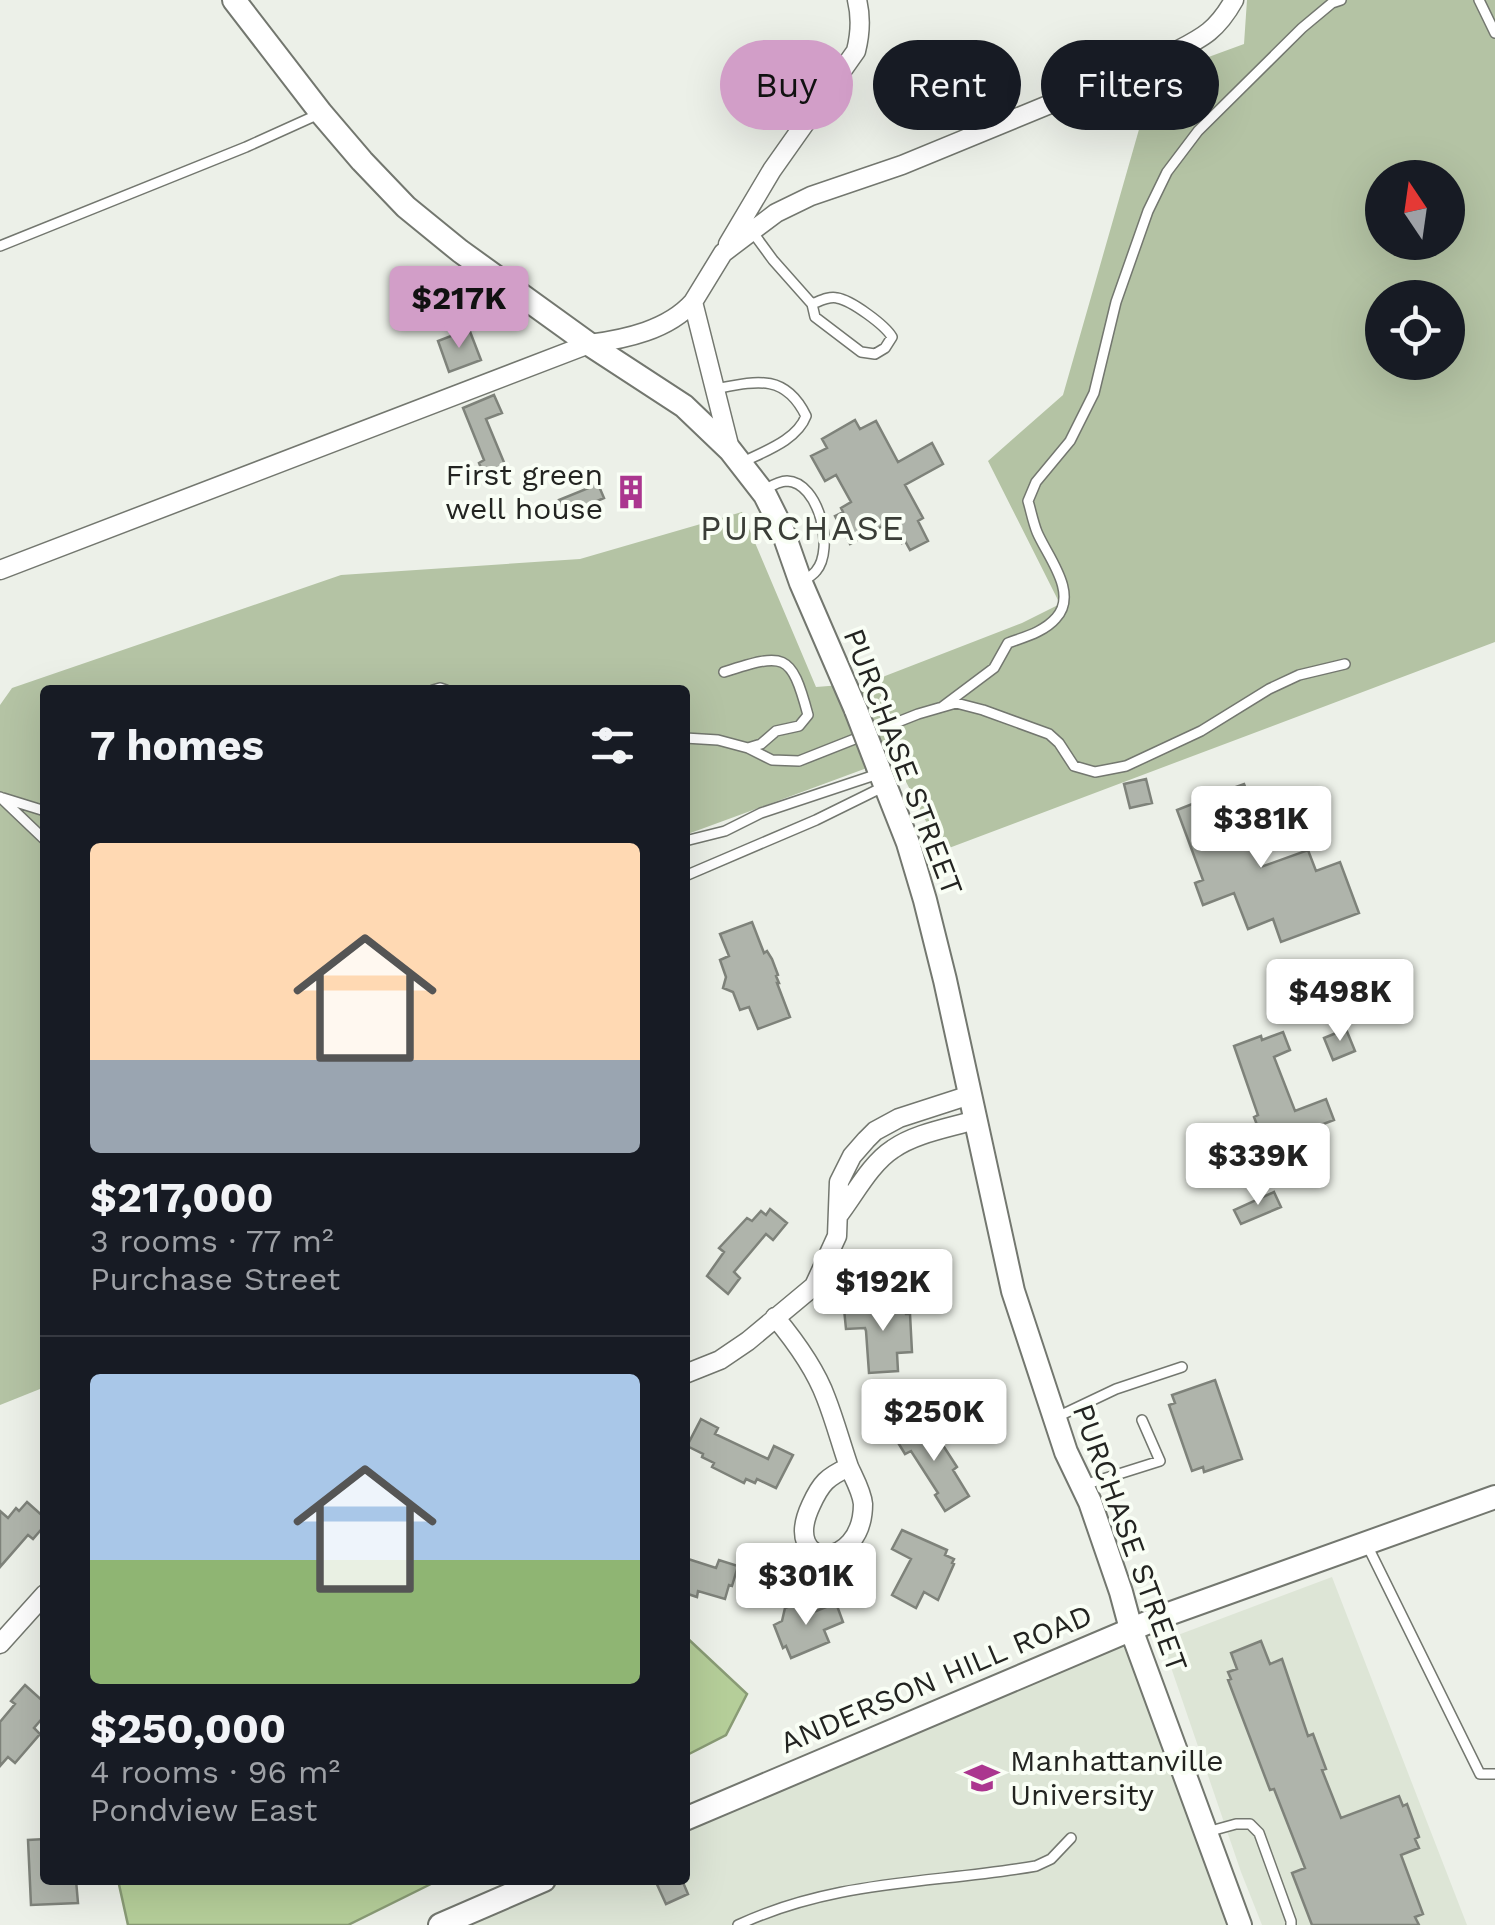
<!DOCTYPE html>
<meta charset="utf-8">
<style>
body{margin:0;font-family:"Work Sans",sans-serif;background:#242831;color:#f1f3f6;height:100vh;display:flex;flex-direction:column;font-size:38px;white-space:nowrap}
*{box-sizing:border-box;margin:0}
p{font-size:32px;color:#9ea1a6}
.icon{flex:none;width:55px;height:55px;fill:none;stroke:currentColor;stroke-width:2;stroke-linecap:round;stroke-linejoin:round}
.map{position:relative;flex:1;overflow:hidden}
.drawer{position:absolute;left:40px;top:685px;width:650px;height:1200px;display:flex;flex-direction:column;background:#171b24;border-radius:10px;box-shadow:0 10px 40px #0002}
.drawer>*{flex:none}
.banner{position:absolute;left:720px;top:40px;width:625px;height:90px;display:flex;gap:20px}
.needle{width:65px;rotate:347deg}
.tools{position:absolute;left:1365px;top:160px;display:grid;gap:20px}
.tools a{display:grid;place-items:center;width:100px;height:100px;border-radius:50%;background:#171b24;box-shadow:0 10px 40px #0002;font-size:50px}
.price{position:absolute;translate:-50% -85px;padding:0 22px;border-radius:10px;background:#fff;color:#222;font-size:32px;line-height:65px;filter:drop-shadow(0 2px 5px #0008)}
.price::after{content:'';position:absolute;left:50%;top:60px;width:30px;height:22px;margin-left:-15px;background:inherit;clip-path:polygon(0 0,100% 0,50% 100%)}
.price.selected{background:#d29ec8;color:#111}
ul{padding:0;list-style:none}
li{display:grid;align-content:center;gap:20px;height:530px;padding:0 50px}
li+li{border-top:2px solid #363941}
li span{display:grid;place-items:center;height:310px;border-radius:10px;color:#555}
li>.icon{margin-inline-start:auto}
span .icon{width:180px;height:180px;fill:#fffc;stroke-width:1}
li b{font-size:42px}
h2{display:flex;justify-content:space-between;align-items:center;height:120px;padding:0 50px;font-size:42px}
.chip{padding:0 35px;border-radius:45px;background:#171b24;box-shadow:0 10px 40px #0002;font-size:35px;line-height:90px}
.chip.selected{background:#d29ec8;color:#111}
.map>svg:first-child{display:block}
.built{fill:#dde5d6}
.green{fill:#b4c3a4;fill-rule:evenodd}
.water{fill:#b5ce99;stroke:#899b75;stroke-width:2.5}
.building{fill:#afb4ab;stroke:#7e827a;stroke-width:2.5}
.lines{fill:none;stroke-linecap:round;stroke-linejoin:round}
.service-casing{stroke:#73776f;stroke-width:12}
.minor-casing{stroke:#73776f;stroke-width:21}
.secondary-casing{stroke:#73776f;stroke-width:26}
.service{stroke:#fff;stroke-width:9}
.minor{stroke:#fff;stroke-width:18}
.secondary{stroke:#fff;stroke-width:22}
.secondary-bridge-casing{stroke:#73776f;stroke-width:26;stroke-linecap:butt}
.secondary-bridge{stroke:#fff;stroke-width:22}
.labels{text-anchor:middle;stroke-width:8;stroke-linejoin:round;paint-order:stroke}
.poi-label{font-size:30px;fill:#232421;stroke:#f9fef5;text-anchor:end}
.street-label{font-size:30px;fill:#232421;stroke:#f9fef5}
.quarter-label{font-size:35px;letter-spacing:2.5px;fill:#3a3d37;stroke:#f9fef5}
</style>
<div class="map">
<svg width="1495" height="1925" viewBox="0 0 1495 1925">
<rect width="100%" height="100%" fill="#ecf0e8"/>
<path class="built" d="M1332,1577l135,348h-205l-21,-53 -79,-231z
M1131,1629l109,296h-799l103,-45h141v-61z"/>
<path class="green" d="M1247,0h248v642l-554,209 -47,-93 -209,77v-145h-640v697l-45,18v-700l12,-17 329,-113 239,-16 162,-47 74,175 51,-4 155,-60 38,-19 -72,-143 75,-66 91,-318 90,-33zM1382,178h66v64h-66zM1382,298h66v64h-66z"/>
<path class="water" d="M685,1636l62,58 -21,41 -41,21z
M118,1880h321l-91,45h-220z"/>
<path class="building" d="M469,329l12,31 -32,12 -11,-31z
M494,395l8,18 -16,6 22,53 -22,8 -7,-17 5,-3 -21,-52z
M855,420l5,9 16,-8 22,41 34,-19 11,21 -38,21 18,33 -5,3 10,20 -18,9 -5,-9 -3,2 -12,-21 -40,22 -15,-28 8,-4 -2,-4 10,-6 -15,-27 -11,6 -14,-25 16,-8 -5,-9z
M598,484l6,14 -7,3 2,3 -33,13 -7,-17z
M1146,779l6,24 -22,5 -6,-24z
M1244,784l7,17 -12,5 22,61 47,-17 8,21 24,-9 19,51 -78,29 -8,-23 -25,10 -14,-36 -31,12 -8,-22 8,-3 -26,-70 23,-9 -1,-4 22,-9 1,4z
M752,922l12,31 3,-2 5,8 6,16 -2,1 3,7h-2l13,34 -32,12 -9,-22 -9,3 -7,-18 -10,-4 3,-11 -6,-17 9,-4 -9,-22z
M1346,1029l9,22 -22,9 -9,-22z
M1283,1032l7,18 -16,7 21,54 31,-12 8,21 -69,26 -11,-29 4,-2 -24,-69 27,-10 1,4z
M1274,1192l7,15 -40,17 -7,-14z
M770,1209l17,14 -14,17 -7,-6 -32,38 6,6 -12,16 -21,-18 17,-24 -5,-4 28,-30 5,3 9,-10 5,4z
M905,1305l1,9h4l2,38 -15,1 1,18 -29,2 -3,-42 -1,-3 -19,1 -2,-20z
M1215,1380l27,79 -38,13 -1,-5 -11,4 -23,-66 6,-2 -3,-8z
M701,1419l17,9 -3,6 53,25 6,-13 19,9 -17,33 -19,-9 -2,4 -9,-4 -2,4 -32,-16 2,-4 -12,-6 1,-3 -16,-8z
M910,1425l3,5 7,-5 8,12 7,-4 22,34 -4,3 16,26 -24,15 -10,-16 3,-2 -27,-42 -6,3 -11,-18z
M27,1502l18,16v7l-12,14 -5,-4 -28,32v-56l8,7 8,-10 3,3z
M902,1530l45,20 -2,5 9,4 -2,4 2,1 -16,36 -14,-8 -8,16 -24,-13 19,-36 -19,-10z
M685,1558l31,10 3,-8 19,6 -6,20 -3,-1 -4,14 -27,-8 -1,6 -12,-4z
M836,1603l7,19 -19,8 5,12 -38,16 -5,-12 -3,2 -9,-23 8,-4 3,-13 8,-3 10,8 12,-5 1,3z
M1261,1641l9,23 12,-5 26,77 5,-2 13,35 -4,1 19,48 58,-22 4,10 4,-2 12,33 -4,2 4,9 -18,7 22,59 -8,3 4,8h-107l-20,-52 13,-5 -31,-79 -4,1 -42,-110 3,-1 -3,-7 9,-3 -6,-16z
M25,1685l20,18v12l-11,13 6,6 -25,29 -7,-6 -8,9v-44l15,-18 -4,-3z
M45,1839v41h31l2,23 -47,2 -3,-65z
M655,1880h27l6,14 -22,10z"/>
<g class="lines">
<g class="service-casing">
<path id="service" d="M1479,0l16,33
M751,230l22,30 39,44 3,13 46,35 14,2 10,-6 7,-11c-7,-12 -41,-37 -55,-39 -8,-2 -17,3 -25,6
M0,246l246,-99 73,-33
M715,389c41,-8 70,-16 91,27 -9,24 -41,35 -63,46
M764,490c7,-4 15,-9 23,-9 32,1 48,68 29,90 -3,4 -8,7 -13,10
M433,690l7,-2 6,2
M942,707l52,-39 14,-25c16,-6 36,-11 48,-25 23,-25 -9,-62 -19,-86 -4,-10 -6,-21 -9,-31l8,-19 34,-41 24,-48 22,-91 32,-91 19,-39 31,-41 104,-103 30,-25 9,-3
M685,738l33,2 30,8 13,-4 15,-13 23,-5 9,-11c-17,-64 -24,-62 -84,-43
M748,748l24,12 27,1 119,-47 38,-11 27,7 66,24 10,9 15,23 21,6 31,-6 75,-35 68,-42 30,-14 46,-11
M0,797l45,43
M3,798l42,13
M685,841l40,-10 36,-18 117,-39
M685,876l131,-56 67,-33
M1057,1417l59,-28 66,-22
M1084,1485l76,-24 -18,-41
M1368,1547l112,227h15
M1207,1832l29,-8h14l9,9 32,88v4
M738,1925c99,-46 194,-41 298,-59l15,-7 20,-21"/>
</g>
<g class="minor-casing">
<path id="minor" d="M728,244l44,-74 84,-119c4,-16 5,-35 1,-51
M730,449l-37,-147 30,-49 53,-40 35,-17 91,-31 265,-109c32,-17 48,-22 67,-56
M0,570l589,-226c37,-5 79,-14 104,-42
M838,1216c17,-22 32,-52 55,-67 23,-16 56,-21 82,-29
M775,1317c20,24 40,51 51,81 9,23 15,46 23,69
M685,1374l35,-14 28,-19 66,-55 23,-50 2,-54 13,-26 14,-16 9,-9 24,-13 71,-23
M849,1467c5,11 13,25 14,37 0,68 -83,67 -52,1 10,-22 16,-28 38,-38z
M0,1644l45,-50"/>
</g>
<g class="secondary-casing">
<path id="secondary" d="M234,0l87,113 41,48 44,46 54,44 129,93 95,62 46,44 35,45 17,34 19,54 55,127
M878,767l30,76 17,57 20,80 68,311 53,161 24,50 31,90 10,37 109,296
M685,1819l478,-203 332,-119
M440,1925l104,-45"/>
</g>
<use href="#service" class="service"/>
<use href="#minor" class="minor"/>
<use href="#secondary" class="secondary"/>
<g class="secondary-bridge-casing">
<path id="secondary-bridge" d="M856,710l22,57"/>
</g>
<use href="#secondary-bridge" class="secondary-bridge"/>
</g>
<defs>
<g id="building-bare" transform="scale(2.7)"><path d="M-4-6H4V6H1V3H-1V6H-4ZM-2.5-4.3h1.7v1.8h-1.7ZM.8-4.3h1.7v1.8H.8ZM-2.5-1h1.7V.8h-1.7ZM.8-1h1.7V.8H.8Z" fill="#ab368f" stroke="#f9fef5" stroke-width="2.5" paint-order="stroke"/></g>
<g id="university-bare" transform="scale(2.7)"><path d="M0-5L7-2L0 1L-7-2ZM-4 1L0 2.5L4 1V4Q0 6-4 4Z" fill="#ab368f" stroke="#f9fef5" stroke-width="2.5" paint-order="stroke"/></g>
</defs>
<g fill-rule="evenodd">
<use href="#building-bare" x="631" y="492"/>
<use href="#university-bare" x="982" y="1778"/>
</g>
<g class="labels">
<g class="poi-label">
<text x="603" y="485">First green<tspan x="603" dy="34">well house</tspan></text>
<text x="1010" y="1771" text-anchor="start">Manhattanville<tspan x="1010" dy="34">University</tspan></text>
</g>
<g class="street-label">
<text transform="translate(903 762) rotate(69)" y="10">PURCHASE STREET</text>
<text transform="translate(1130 1538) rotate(70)" y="10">PURCHASE STREET</text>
<text transform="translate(936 1679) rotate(-23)" y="10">ANDERSON HILL ROAD</text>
</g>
<g class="quarter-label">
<text x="803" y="540">PURCHASE</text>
</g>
</g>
</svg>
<div class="tools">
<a><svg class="needle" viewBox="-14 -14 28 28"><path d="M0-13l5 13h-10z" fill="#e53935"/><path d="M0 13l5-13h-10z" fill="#9ea1a6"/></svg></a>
<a><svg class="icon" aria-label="locate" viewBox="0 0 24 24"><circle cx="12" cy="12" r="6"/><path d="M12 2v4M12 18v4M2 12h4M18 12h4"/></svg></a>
</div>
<b class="price selected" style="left:459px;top:351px">$217K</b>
<b class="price" style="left:1261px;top:871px">$381K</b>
<b class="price" style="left:1340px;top:1044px">$498K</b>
<b class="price" style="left:1258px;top:1208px">$339K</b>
<b class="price" style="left:883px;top:1334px">$192K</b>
<b class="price" style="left:934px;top:1464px">$250K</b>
<b class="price" style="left:806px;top:1628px">$301K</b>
<div class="banner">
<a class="chip selected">Buy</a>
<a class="chip">Rent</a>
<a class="chip">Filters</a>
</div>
<section class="drawer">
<h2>7 homes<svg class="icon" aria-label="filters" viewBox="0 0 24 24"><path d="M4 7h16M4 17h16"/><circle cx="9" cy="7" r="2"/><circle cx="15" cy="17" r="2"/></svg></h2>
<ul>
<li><span style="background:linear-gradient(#ffd9b3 70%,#9aa5b1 0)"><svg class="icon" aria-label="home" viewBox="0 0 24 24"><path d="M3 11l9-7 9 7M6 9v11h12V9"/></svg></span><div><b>$217,000</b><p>3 rooms · 77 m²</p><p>Purchase Street</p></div></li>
<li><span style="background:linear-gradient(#a9c7e8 60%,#8fb573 0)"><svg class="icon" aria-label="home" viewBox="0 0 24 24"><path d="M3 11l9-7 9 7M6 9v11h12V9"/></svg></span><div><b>$250,000</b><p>4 rooms · 96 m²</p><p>Pondview East</p></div></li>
</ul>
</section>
</div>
